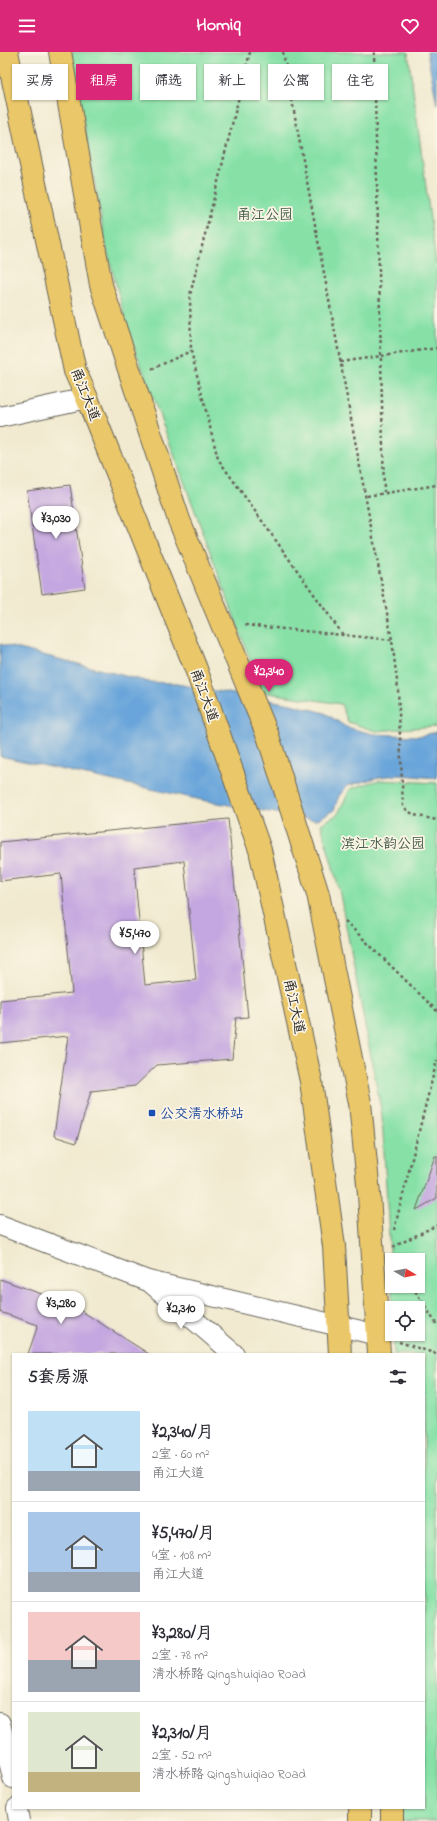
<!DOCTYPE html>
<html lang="zh">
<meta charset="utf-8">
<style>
body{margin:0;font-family:"Indie Flower","LXGW WenKai TC",sans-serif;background:#f2f2f3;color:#2b2b33;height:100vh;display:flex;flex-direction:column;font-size:15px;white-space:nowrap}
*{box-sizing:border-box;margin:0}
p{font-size:13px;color:#7c7c81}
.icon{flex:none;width:22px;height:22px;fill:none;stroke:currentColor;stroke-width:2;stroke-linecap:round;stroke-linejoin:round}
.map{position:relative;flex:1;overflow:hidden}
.details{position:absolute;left:12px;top:1301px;width:413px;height:456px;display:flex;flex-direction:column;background:#fff;border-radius:0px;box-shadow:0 1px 3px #0004}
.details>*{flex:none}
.guide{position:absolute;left:12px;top:12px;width:413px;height:36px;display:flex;gap:8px}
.needle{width:26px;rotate:100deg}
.fabs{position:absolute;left:385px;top:1201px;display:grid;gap:8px}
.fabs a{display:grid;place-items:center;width:40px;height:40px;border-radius:0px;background:#fff;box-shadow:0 1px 3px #0004;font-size:20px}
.price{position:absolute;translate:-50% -34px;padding:0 9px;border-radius:14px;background:#fff;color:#222;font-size:13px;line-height:26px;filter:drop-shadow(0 1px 2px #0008)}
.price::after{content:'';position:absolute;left:50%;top:24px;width:12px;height:9px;margin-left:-6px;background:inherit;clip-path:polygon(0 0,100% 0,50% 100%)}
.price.on{background:#db2777;color:#fff}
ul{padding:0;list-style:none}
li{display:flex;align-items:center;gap:12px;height:100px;padding:0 16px}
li+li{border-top:1px solid #e1e1e2}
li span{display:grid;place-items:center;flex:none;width:112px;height:80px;border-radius:0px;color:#555}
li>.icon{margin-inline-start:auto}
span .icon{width:48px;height:48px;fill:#fffc;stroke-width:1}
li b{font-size:17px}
h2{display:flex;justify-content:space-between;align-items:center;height:48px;padding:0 16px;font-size:17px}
.pill{padding:0 14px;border-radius:0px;background:#fff;box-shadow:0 1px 3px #0004;font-size:14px;line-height:36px}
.pill.on{background:#db2777;color:#fff}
header{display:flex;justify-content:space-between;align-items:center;height:52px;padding:0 16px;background:#db2777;color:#fff;font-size:18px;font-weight:800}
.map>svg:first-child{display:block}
.green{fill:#87e1a7;stroke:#527e62;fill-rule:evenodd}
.water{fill:#69a5da;stroke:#42607b}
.building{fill:#c4a7e0;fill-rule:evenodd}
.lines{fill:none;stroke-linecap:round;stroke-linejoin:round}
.minor-casing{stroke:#67645b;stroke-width:22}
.major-casing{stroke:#67645b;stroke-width:24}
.path{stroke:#67645b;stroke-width:2.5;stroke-dasharray:3 3;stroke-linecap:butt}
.minor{stroke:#fff;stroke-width:20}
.major{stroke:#eac769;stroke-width:22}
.transit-dot{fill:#1a4fb4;stroke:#fcf5e5;stroke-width:1.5}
.labels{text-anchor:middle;stroke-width:3.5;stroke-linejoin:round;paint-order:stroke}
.park-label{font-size:14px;fill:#3c5746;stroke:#fcf5e5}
.street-label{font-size:14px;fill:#1c1c1c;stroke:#fcf5e5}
.transit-label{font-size:14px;fill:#164399;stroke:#fcf5e5;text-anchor:start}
</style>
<header><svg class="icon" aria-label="menu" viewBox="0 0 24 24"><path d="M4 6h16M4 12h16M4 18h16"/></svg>Homiq<svg class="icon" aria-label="heart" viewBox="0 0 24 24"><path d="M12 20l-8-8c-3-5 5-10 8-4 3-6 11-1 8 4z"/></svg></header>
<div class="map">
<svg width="437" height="1769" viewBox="0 0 437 1769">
<rect width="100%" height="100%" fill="#fcf5e5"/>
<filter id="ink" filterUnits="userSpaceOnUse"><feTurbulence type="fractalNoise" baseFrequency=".025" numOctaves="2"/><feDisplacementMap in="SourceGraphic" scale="8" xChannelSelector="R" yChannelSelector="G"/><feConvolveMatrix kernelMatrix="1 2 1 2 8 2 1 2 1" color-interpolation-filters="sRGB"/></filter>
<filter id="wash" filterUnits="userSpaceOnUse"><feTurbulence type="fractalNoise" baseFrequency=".012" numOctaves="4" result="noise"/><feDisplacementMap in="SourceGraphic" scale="16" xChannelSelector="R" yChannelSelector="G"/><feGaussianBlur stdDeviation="0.9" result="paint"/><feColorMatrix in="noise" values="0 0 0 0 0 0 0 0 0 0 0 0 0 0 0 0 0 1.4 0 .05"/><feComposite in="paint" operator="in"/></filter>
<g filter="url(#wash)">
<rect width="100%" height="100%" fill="#f1ead0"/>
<path class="green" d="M71,0h337l29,218v456l-61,5 -28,-9 -7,-18 -79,-12 -133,-359 -22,-82z
M379,728l58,3v1038h-36v-13h23v-454h-30v-20h24v-26h-25l-11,-193 -43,-226 -18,-65 17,-10 12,-25zM392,1208h26v26h-26z"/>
<path class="water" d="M427,0h10v53z
M0,592l149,38 22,1 120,21 34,9 21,14 27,7 46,2 18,-4v46l-37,-3 -21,2 -32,9 -8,10 -5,14 -18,10 -110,-19 -206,-45z"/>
<g id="blocks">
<path class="building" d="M70,433l15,103 -43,6 -15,-103z
M228,767l20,198 -12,1 -4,41 -75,6 -22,21 -44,5 -15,52 -22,-7 14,-100 -68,7v-43l72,-7 -11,-119 -61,7v-39zM184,809l12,119 -51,5 -11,-118z
M435,1104h2v42l-21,12z
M0,1227l72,26 77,49h-121l10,-29 -38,-13z"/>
</g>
</g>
<g filter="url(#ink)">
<use href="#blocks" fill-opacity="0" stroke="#67645b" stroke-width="1"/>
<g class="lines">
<g class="minor-casing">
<path id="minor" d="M0,365l87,-19
M0,1173l148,56 230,54
M151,1231l83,71
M0,1671l13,55
M17,1756l2,13"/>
</g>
<g class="major-casing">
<path id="major" d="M7,0l68,319 12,27 109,271 64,181 51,231 23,165 6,108
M60,0l41,233 78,235 89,216 50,158 42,209 9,91 10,160
M360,1756v13
M392,1756v13"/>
</g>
<path class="path" d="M250,0l-60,243 1,56 27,108 125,176
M283,0l109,588 6,49 5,118 11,8 23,5
M374,0l10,440
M340,310l97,-14
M152,317l39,-18
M367,444l70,-11
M245,573l147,15
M345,869l92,90
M394,1178l43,-170
M393,1195l44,-22
M412,1234l25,39
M399,1290l38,12"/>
<use href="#minor" class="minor"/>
<use href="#major" class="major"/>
</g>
</g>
<rect class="transit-dot" x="148" y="1057" width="8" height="8" rx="2"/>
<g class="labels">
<g class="park-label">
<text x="265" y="167">甬江公园</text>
<text x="383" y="796">滨江水韵公园</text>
</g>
<g class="street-label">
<text transform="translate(86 342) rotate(68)" y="5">甬江大道</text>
<text transform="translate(205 643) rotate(70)" y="5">甬江大道</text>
<text transform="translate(295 954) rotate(78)" y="5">甬江大道</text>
</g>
<g class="transit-label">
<text x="160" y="1066">公交清水桥站</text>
</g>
</g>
</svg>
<div class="fabs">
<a><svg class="needle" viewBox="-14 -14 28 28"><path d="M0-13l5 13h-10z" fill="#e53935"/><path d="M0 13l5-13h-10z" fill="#7c7c81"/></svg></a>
<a><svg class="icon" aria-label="locate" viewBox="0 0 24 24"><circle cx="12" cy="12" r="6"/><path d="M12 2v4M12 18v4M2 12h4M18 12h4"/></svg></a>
</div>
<b class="price" style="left:56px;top:488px">¥3,030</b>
<b class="price on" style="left:269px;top:641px">¥2,340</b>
<b class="price" style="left:135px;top:903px">¥5,470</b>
<b class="price" style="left:61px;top:1273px">¥3,280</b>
<b class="price" style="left:181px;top:1278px">¥2,310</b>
<div class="guide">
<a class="pill">买房</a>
<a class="pill on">租房</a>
<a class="pill">筛选</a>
<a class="pill">新上</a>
<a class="pill">公寓</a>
<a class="pill">住宅</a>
</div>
<section class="details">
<h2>5套房源<svg class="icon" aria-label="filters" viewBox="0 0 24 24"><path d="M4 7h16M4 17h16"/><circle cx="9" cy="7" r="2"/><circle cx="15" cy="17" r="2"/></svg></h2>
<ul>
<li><span style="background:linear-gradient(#bfe0f5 75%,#9aa5b1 0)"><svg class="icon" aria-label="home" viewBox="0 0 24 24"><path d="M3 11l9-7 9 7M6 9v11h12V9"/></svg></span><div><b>¥2,340/月</b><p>2室 · 60 m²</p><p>甬江大道</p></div></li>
<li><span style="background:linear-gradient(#a9c7e8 75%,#9aa5b1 0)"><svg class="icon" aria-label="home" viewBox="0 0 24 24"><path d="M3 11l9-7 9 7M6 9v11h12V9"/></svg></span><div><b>¥5,470/月</b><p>4室 · 108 m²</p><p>甬江大道</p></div></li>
<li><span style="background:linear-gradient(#f6c9c9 60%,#9aa5b1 0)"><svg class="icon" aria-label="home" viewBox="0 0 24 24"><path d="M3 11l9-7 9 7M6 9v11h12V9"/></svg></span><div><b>¥3,280/月</b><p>2室 · 78 m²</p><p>清水桥路 Qingshuiqiao Road</p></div></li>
<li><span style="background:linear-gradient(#dfe7d0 75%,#c2b280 0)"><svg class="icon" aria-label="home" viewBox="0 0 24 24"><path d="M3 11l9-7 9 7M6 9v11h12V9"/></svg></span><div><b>¥2,310/月</b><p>2室 · 52 m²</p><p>清水桥路 Qingshuiqiao Road</p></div></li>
</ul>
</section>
</div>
